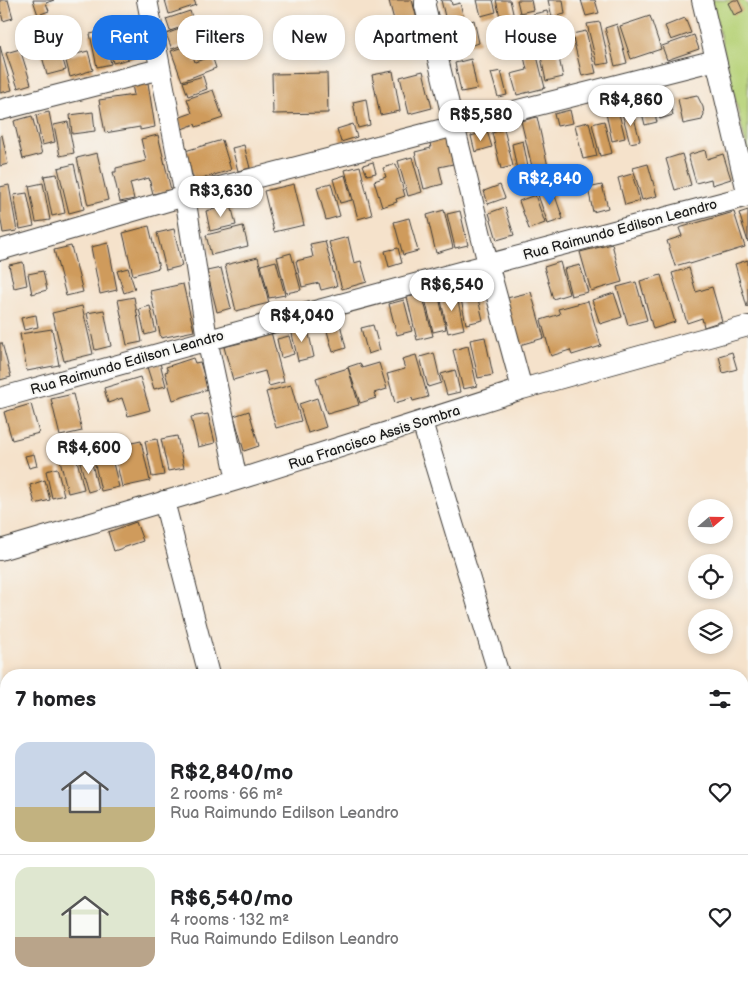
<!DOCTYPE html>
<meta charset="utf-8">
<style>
body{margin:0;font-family:"Balsamiq Sans",sans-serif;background:#f6f6f6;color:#202124;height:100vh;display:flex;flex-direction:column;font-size:19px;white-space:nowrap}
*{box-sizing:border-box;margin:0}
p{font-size:16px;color:#757577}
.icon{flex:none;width:28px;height:28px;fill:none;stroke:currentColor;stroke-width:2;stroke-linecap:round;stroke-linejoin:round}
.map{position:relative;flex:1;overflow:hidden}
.side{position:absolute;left:0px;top:669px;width:749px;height:321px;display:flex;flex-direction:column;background:#fff;border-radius:20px 20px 0 0;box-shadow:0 2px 8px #0003}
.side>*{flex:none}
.top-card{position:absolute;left:15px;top:15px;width:719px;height:45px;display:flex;gap:10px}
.needle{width:32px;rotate:70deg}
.fabs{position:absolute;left:688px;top:499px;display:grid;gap:10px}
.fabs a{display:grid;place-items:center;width:45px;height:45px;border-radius:50%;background:#fff;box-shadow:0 2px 8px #0003;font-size:25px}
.price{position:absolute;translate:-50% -42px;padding:0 11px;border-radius:18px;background:#fff;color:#222;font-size:16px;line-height:32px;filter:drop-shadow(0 1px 2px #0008)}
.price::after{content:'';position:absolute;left:50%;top:30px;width:15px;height:11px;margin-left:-8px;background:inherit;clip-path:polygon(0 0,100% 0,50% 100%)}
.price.on{background:#1a73e8;color:#fff}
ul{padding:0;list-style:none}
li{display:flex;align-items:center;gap:15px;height:125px;padding:0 15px}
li+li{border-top:1px solid #e0e0e0}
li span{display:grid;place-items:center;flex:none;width:140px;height:100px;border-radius:15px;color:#555}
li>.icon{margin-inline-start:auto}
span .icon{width:60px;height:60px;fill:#fffc;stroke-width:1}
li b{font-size:21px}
h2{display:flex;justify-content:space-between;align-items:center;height:60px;padding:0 15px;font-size:21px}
.pill{padding:0 18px;border-radius:20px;background:#fff;box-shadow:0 2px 8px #0003;font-size:18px;line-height:45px}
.pill.on{background:#1a73e8;color:#fff}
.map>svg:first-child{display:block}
.green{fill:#b6d176;stroke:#697649}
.building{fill:#cf9b5b}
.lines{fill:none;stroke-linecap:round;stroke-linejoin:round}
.minor-casing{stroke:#3d3a36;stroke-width:22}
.minor{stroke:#fff;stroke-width:20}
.labels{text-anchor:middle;stroke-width:4;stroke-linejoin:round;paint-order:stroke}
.street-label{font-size:14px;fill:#1c1c1c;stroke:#f6f6f2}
</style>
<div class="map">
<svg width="748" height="989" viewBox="0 0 748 989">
<rect width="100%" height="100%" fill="#f6f6f2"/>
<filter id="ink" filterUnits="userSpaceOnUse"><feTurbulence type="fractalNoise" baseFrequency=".02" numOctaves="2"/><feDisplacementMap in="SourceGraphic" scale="10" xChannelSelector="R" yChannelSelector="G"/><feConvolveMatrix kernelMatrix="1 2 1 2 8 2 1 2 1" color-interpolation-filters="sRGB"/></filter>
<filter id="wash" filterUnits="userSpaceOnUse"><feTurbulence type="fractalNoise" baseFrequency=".0096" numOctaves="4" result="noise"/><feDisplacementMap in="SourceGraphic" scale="20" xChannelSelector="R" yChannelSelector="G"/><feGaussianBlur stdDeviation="1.12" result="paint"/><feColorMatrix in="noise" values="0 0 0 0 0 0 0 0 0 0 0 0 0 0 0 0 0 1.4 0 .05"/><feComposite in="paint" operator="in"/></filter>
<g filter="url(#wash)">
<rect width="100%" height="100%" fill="#f5e2cb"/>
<path class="green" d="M712,0h31l5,5v149z"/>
<g id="blocks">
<path class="building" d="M0,0h8l5,18 -10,3 -3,-13z
M33,0h21l-8,3 3,8 -11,4z
M165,0h29l2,5 -27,9z
M394,0h18l10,38 -22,5 -11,-42z
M441,0h10l1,5 8,-2 5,20 9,-3 5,23 -26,7z
M477,0h16l3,12 -15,4z
M496,0h14l5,22 -13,3z
M517,0h14l2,10 -13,3z
M548,0h15l2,14 -13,3z
M581,0h14l4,13 -13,3z
M734,0h4l5,11 -9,4 -6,-12z
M190,11l4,12 -24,8 -4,-12z
M547,11l3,13 -14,3 -3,-13z
M650,16l11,33 -30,10 -11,-33z
M685,18l6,15 -20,7 -6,-14z
M600,22l9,41 -12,2 -10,-41z
M617,24l10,39 -12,3 -10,-38z
M188,26l5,15 -21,8 -6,-15z
M133,28l2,14 8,-2 3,15 -33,8 -4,-16 16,-3 -3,-13z
M104,31l7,33 -14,3 -7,-33z
M586,31l10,42 -14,3 -10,-42z
M554,34l9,43 -17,4 -9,-43z
M694,35l5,14 -32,11 -5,-14z
M56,36l10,34 -19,5 -9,-34z
M533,40l12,48 -28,7 -6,-21 16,-4 -6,-27z
M189,45l6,17 17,-6 4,12 -34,13 -11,-30z
M0,46l12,44 -12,3z
M20,49l11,35 -13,4 -12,-35z
M88,51l5,19 -23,7 -5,-20z
M471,59l6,30 -16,3 -6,-29z
M393,71l7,40 -20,4 -8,-40z
M423,71l9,37 -23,6 -9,-37z
M501,71l6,24 -9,2 -7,-24z
M327,73l1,40 -55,1 -1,-40z
M203,76l4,13 -19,7 -5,-14z
M148,83l7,44 -15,3v-3l-35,6 -6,-33 35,-5 -2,-10z
M213,90l10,28 -27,9 -1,-3 -13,5 -4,-11 14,-5 -5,-14z
M666,90l7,25 -13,4 -8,-25z
M697,95l6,12 1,7 -2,6 -19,4 -5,-25z
M650,98l7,24 -12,3 -6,-24z
M366,99l4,26 -12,3 -5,-26z
M616,101l9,37 -13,3 -8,-37z
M570,110l3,13 -16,3 -3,-12z
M632,110l8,31 -10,2 -8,-30z
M49,112l6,30 -13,3 -6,-30z
M93,112l2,19 -23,3 -2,-19z
M32,116l10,38 -19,5 -9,-38z
M537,117l12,54 -15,4 -13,-54z
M604,121l8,32 -12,3 -8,-32z
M68,122l6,31 -14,3 -6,-31z
M589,122l8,34 -14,3 -8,-34z
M353,124l4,13 -16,5 -4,-13z
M504,129l9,37 -12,3 -9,-36z
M487,131l5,16 -17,5 -4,-16z
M2,135l6,29 -8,2v-30z
M158,135l13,55 -18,4 -4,-16 -19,5 4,16 -14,3 -7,-30h3v-4l30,-7 -5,-22z
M447,138l6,26 -14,3 4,17 -19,5 -9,-37 16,-4 -1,-5z
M222,140l9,30 -37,11 -9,-30z
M523,141l6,31 -11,3 -6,-31z
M244,145l6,23 -12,3 -6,-23z
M705,150l2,9 16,-5 8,25 -19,6 -1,-6 -15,4 -8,-28z
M97,153l11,47 -20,5 -11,-47z
M682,154l9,31 -16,5 -9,-31z
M412,157l10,35 -14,4 -10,-35z
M373,162l3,11 -9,2 -4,-10z
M74,164l10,45 -15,4 -11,-45z
M396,164l9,32 -9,3 1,3 -15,5 -8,-26 12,-4 -3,-9z
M648,164l9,32 -15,4 -9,-32z
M360,166l12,49 -14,4 -13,-49z
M57,174l8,39 -13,3 -8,-40z
M632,174l8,27 -15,4 -7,-27z
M345,175l7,25 -12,3 -7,-24z
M43,183l7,37 -14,2 -7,-36z
M331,183l9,33 -14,4 -9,-33z
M294,184l10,41 -30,7 -10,-41z
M9,185l8,46 -14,2 -3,-18v-28z
M500,185l5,13 -17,6 -4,-13z
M602,185l6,23 -15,4 -5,-24z
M552,187l11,32 -15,5 -11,-32z
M27,193l7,33 -14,3 -6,-34z
M535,195l10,28 -16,6 -10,-28z
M231,205l5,20 -26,6 -4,-20z
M505,207l9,28 -17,5 -8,-27z
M444,210l9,38 -17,5 -9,-38z
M748,210v32l-9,-29z
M460,211l8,34 -13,3 -8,-34z
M734,212l11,35 -55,17 -1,-2 -14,4 -8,-25 15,-5 -3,-8z
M409,218l9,33 -15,4 -9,-33z
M149,226l10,42 -26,7 -10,-42z
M243,226l5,20 -37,9 -5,-20z
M174,229l8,37 -16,4 -9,-37z
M348,237l6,26 7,-2 6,21 -25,7 -13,-47z
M325,241l12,45 -16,4 -2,-7 -17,4 -6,-26 17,-4 -3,-13z
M108,243l9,47 -17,4 -9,-47z
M612,244l10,38 -31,9 -11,-39z
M71,246l12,46 -17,4 -12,-46z
M398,248l4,15 -13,4 -4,-16z
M291,253l10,37 -15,3 -9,-36z
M258,257l11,46 -33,8 -11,-46z
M748,260v47h-1l-12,-43z
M276,261l9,34 -16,3 -8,-33z
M23,262l4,23 -13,3 -5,-23z
M560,262l9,32 -16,5 -9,-32z
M580,265l8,27 -17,4 -7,-27z
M128,268l7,21 -11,4 -7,-22z
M221,268l10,40 -14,4 -10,-41z
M689,268l7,24 16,-5 10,34 -18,6 -2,-9 -15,5 -15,-50z
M43,271l4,19 -15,4 -4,-20z
M661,275l14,47 -22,7 -13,-48z
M636,282l11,38 -19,5 -11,-38z
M183,284l11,47 -33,7 -11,-47z
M475,286l8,34 -17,4 -7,-35z
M437,288l9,41 -13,3 -10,-41z
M456,292l8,37 -16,4 -8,-37z
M531,292l13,46 -28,8 -13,-47z
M614,293l8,24 -22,7 -8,-24z
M422,294l11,42 -16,4 -10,-43z
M134,297l8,45 -15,3 -9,-45z
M404,300l8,31 -15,4 -8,-31z
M588,301l13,45 -29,9 -2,-5 -19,6 -10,-36 19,-6 -2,-5z
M82,306l11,48 -29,7 -12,-48z
M150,306l6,26 -11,3 -6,-26z
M104,310l7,36 -16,4 -8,-37z
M36,315l2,12 -14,3 -3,-12z
M339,320l7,28 -13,4 -8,-28z
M307,325l7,32 -16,4 -7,-32z
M373,325l7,25 -12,4 -7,-26z
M52,329l7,36 -32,6 -7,-37z
M271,332l13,50 -15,4 -4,-15 -32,9 -9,-33 32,-8 -1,-3z
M289,336l5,18 -13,4 -4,-19z
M485,337l8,38 -15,3 -8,-38z
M0,343h2l9,34 -11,3z
M468,346l9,40 -14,3 -10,-39z
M732,352l5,17 -14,4 -4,-17z
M434,353l7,30 -13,4 -8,-30z
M416,355l12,42 -15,4 -1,-3 -17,5 -8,-29 18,-5 -3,-10z
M193,358l2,5 5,-1 8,27 -35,11 -8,-28 3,-1 -2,-4z
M160,363l6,23 -12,3 -7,-22z
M360,363l2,5 17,-5 8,26 -13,4 2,5 -16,5 -12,-36z
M348,368l11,37 -32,9 -11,-36z
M455,370l5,22 -13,3 -6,-21z
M140,377l10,33 -22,6 -6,-18 -14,5 -4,-15z
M291,385l10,36 -25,7 -10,-36z
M73,394l9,37 -22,5 -9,-37z
M317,398l9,29 -18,6 -9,-29z
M31,404l8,29 -27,7 -8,-28z
M249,411l10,35 -15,5 -10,-35z
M208,414l7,29 -17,4 -7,-30z
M177,436l7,32 -16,3 -7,-32z
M157,439l7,36 -12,2 -7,-36z
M141,441l9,40 -28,6 -9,-40z
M109,447l10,40 -18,4 -9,-40z
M75,452l9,37 -16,4 -9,-37z
M34,454l3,12 -8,2 -4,-12z
M91,459l7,30 -10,3 -8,-30z
M57,468l7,27 -12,3 -6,-27z
M45,480l5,20 -15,4 -5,-19z
M136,522l7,19 -29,10 -6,-19z"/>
</g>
</g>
<g filter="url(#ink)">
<use href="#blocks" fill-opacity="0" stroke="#3d3a36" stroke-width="1"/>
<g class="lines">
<g class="minor-casing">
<path id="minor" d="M147,0l38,196 22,143 30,141
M426,0l-1,2v4l63,258 34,125
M0,110l160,-41
M0,250l185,-54 270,-70 261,-66
M0,398c249,-70 498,-137 748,-202l-46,-196
M422,422l77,253
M164,501l45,174
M0,550l237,-70 285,-91 226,-63
M0,705l6,5
M8,984v5
M114,984v5
M384,984l8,5
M593,984l2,5
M352,989v-5"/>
</g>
<use href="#minor" class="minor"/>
</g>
</g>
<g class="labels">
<g class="street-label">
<text transform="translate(620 229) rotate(-15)" y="5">Rua Raimundo Edilson Leandro</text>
<text transform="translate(127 362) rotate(-16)" y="5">Rua Raimundo Edilson Leandro</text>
<text transform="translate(374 437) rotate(-18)" y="5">Rua Francisco Assis Sombra</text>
</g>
</g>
</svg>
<div class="fabs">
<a><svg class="needle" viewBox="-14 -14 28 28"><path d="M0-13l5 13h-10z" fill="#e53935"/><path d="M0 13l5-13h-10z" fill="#757577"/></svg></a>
<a><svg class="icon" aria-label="locate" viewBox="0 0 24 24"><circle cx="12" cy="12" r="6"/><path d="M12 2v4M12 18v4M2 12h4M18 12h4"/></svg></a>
<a><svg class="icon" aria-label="layers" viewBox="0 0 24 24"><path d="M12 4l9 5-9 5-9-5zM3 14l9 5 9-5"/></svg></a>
</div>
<b class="price" style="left:631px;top:127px">R$4,860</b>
<b class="price" style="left:481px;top:142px">R$5,580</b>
<b class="price on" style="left:550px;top:206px">R$2,840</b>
<b class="price" style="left:221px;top:218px">R$3,630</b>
<b class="price" style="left:452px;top:312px">R$6,540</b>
<b class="price" style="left:302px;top:343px">R$4,040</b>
<b class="price" style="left:89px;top:475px">R$4,600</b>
<div class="top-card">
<a class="pill">Buy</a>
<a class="pill on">Rent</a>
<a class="pill">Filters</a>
<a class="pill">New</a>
<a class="pill">Apartment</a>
<a class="pill">House</a>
</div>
<section class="side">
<h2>7 homes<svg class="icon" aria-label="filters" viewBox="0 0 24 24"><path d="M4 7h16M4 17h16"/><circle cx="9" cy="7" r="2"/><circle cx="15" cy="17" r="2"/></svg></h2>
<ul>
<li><span style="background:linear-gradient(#c9d6e8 65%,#c2b280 0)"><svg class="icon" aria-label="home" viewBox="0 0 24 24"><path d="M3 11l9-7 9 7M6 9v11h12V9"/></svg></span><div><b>R$2,840/mo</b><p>2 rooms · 66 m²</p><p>Rua Raimundo Edilson Leandro</p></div><svg class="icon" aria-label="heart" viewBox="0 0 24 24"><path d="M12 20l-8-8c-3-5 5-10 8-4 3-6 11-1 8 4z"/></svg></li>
<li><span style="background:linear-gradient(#dfe7d0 70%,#b9a48a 0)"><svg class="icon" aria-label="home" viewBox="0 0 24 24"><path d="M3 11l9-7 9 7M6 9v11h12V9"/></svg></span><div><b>R$6,540/mo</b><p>4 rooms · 132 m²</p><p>Rua Raimundo Edilson Leandro</p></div><svg class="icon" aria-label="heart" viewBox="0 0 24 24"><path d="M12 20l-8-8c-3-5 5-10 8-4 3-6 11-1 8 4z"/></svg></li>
</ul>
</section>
</div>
